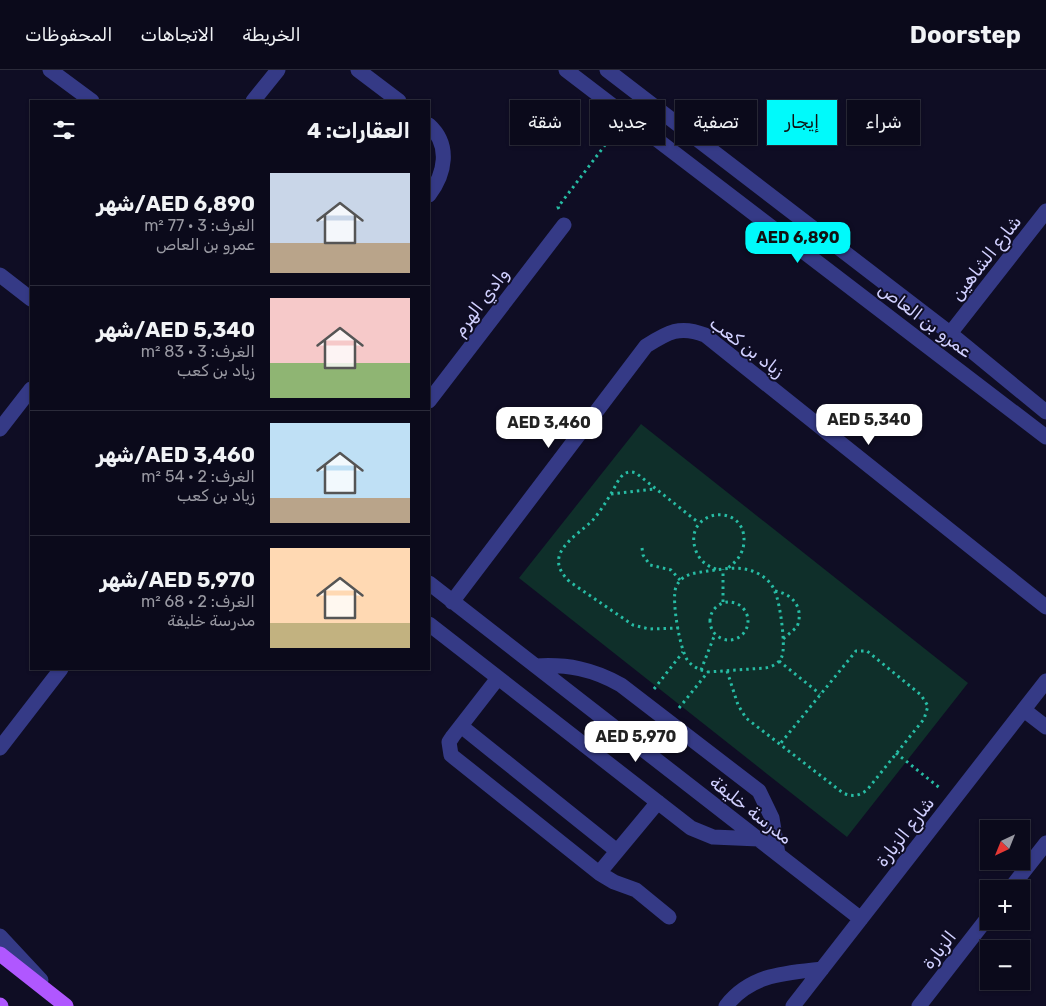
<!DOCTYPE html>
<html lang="ar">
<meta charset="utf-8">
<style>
body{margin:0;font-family:Rubik,"Noto Sans Arabic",sans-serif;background:#191828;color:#f1f3f6;direction:rtl;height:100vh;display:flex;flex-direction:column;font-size:19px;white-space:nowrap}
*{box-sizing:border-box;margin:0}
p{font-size:16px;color:#9a9aa3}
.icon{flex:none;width:28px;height:28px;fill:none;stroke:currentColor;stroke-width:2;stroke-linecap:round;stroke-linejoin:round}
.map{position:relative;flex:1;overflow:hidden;direction:ltr}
.sheet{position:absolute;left:30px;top:30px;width:400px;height:570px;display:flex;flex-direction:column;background:#0b0a1b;border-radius:0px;box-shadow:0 1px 4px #0004,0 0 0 1px #2b2b3a;direction:rtl}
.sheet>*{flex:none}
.hud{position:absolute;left:445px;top:30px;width:475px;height:45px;direction:rtl;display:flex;gap:10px}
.needle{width:32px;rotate:223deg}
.buttons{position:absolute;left:980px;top:750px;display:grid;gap:10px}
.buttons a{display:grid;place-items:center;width:50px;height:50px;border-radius:0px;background:#0b0a1b;box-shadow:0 1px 4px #0004,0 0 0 1px #2b2b3a;font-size:25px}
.price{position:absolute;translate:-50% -42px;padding:0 11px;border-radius:10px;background:#fff;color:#222;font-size:16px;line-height:32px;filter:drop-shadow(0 1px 2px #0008)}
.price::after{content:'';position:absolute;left:50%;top:30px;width:15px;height:11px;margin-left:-8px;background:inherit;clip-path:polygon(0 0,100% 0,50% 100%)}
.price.selected{background:#00fafb;color:#111}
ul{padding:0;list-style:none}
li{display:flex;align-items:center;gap:15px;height:125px;padding:0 20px}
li+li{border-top:1px solid #2b2b3a}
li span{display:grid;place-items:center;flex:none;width:140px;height:100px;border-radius:0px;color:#555}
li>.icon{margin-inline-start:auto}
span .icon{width:60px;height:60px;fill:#fffc;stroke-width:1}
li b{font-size:21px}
h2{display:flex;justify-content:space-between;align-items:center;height:60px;padding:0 20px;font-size:21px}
.pill{padding:0 18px;border-radius:0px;background:#0b0a1b;box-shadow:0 1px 4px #0004,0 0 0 1px #2b2b3a;font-size:18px;line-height:45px}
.pill.selected{background:#00fafb;color:#111}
header{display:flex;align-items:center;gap:30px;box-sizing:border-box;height:70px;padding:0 25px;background:#0b0a1b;border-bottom:1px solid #2b2b3a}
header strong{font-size:24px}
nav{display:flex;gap:28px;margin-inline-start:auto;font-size:18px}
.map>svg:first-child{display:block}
.green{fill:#0f2f2a}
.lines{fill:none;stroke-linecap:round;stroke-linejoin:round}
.path{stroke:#27bca4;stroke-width:3;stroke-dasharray:2.5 4;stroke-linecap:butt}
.minor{stroke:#353a86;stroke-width:15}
.major{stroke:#b057ff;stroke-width:15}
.labels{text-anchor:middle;stroke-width:4;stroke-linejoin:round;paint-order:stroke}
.street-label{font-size:18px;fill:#d1d0ff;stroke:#0f0d24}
</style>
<header>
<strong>Doorstep</strong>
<nav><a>الخريطة</a><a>الاتجاهات</a><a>المحفوظات</a></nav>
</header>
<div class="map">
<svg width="1046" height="936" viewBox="0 0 1046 936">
<rect width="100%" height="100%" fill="#0f0d24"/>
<path class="green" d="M641,354l327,259 -121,154 -328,-259z"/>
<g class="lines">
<path class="path" d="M559,139l-1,-2 60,-79
M611,424l44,-5
M642,478l1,7 7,10 21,5 9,10
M716,499c-10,-3 -18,-10 -21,-21 -11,-39 51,-47 49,-6 -1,12 -7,19 -16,26
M775,521c19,3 29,18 22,36l-14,12
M710 551a19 19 0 1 1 38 0a19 19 0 1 1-38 0Z
M723,532v-33
M679,558l-30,1 -16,-4 -63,-43c-29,-27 4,-44 22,-61 8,-9 14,-19 20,-29 6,-10 10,-24 24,-19l63,50
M779,591l41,33
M701,600l14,-36
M727,601l11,34 8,13 97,75c9,4 16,3 24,-3l57,-71 4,-13 -7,-11 -49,-40 -5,-4h-11l-76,93
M654,619l29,-37
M679,638l29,-36 57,-4c7,-1 15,-5 17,-12 4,-10 -2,-54 -7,-64 -3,-9 -10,-15 -18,-19 -15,-8 -33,-4 -49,-2 -12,2 -26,2 -32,16 -5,12 4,64 12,74 5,6 12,9 20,11
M896,683l45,36"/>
<path class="minor" d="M50,0l42,31
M358,0l41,31
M566,0l480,367
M607,0l344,264 95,78
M253,31l25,-31
M429,55c22,20 16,49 0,70
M0,205l31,24
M945,270l101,-129
M429,331l135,-176
M0,359l31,-40
M429,513l432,336
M452,532l194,-256c22,-14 34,-21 59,-11l341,272
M429,554l262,204 22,9 46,2
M536,596c31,-2 57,3 85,19l138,106 13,27 6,36
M498,608l-45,58 -4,6 2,13 148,118 15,9 22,8 33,27
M1024,640l22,17
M461,656l156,125
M0,678l61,-79
M599,803l59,-71
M1010,819l36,-46
M0,866l41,44
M726,936c25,-32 59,-33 96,-37
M793,936l253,-325
M919,936l70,-90"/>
<path class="major" d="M0,884l66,52
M0,935l1,1"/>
</g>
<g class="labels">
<g class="street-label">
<text transform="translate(986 188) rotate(-52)" y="6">شارع الشاهين</text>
<text transform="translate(481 232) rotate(-53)" y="6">وادي الهرم</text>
<text transform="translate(925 250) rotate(37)" y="6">عمرو بن العاص</text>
<text transform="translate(747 277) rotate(37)" y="6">زياد بن كعب</text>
<text transform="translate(751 740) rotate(38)" y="6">مدرسة خليفة</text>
<text transform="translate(905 762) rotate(-52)" y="6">شارع الزبارة</text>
<text transform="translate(939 880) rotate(-52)" y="6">الزبارة</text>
</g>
</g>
</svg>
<div class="buttons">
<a><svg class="needle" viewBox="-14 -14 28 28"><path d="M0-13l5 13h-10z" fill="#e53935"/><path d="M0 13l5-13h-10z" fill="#9a9aa3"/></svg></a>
<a>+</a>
<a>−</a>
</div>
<b class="price selected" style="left:798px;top:194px">AED 6,890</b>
<b class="price" style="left:869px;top:376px">AED 5,340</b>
<b class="price" style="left:549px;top:379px">AED 3,460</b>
<b class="price" style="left:636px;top:693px">AED 5,970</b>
<div class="hud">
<a class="pill">شراء</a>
<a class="pill selected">إيجار</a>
<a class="pill">تصفية</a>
<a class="pill">جديد</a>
<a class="pill">شقة</a>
</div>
<section class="sheet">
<h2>العقارات: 4<svg class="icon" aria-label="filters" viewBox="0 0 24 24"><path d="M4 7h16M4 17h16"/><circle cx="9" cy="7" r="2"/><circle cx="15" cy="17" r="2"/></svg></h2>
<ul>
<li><span style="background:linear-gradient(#c9d6e8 70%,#b9a48a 0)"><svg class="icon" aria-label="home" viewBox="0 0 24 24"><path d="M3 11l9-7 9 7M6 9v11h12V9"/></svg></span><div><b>AED 6,890/شهر</b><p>الغرف: 3 · 77 m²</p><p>عمرو بن العاص</p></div></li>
<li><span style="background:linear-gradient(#f6c9c9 65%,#8fb573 0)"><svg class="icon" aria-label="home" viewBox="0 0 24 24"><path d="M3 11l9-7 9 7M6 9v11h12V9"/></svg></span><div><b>AED 5,340/شهر</b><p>الغرف: 3 · 83 m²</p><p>زياد بن كعب</p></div></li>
<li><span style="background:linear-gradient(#bfe0f5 75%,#b9a48a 0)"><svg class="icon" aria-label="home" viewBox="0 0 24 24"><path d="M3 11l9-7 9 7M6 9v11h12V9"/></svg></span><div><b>AED 3,460/شهر</b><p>الغرف: 2 · 54 m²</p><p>زياد بن كعب</p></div></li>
<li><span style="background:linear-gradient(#ffd9b3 75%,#c2b280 0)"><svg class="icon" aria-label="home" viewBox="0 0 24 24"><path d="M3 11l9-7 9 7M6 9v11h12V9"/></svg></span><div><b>AED 5,970/شهر</b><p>الغرف: 2 · 68 m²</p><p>مدرسة خليفة</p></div></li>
</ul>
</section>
</div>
